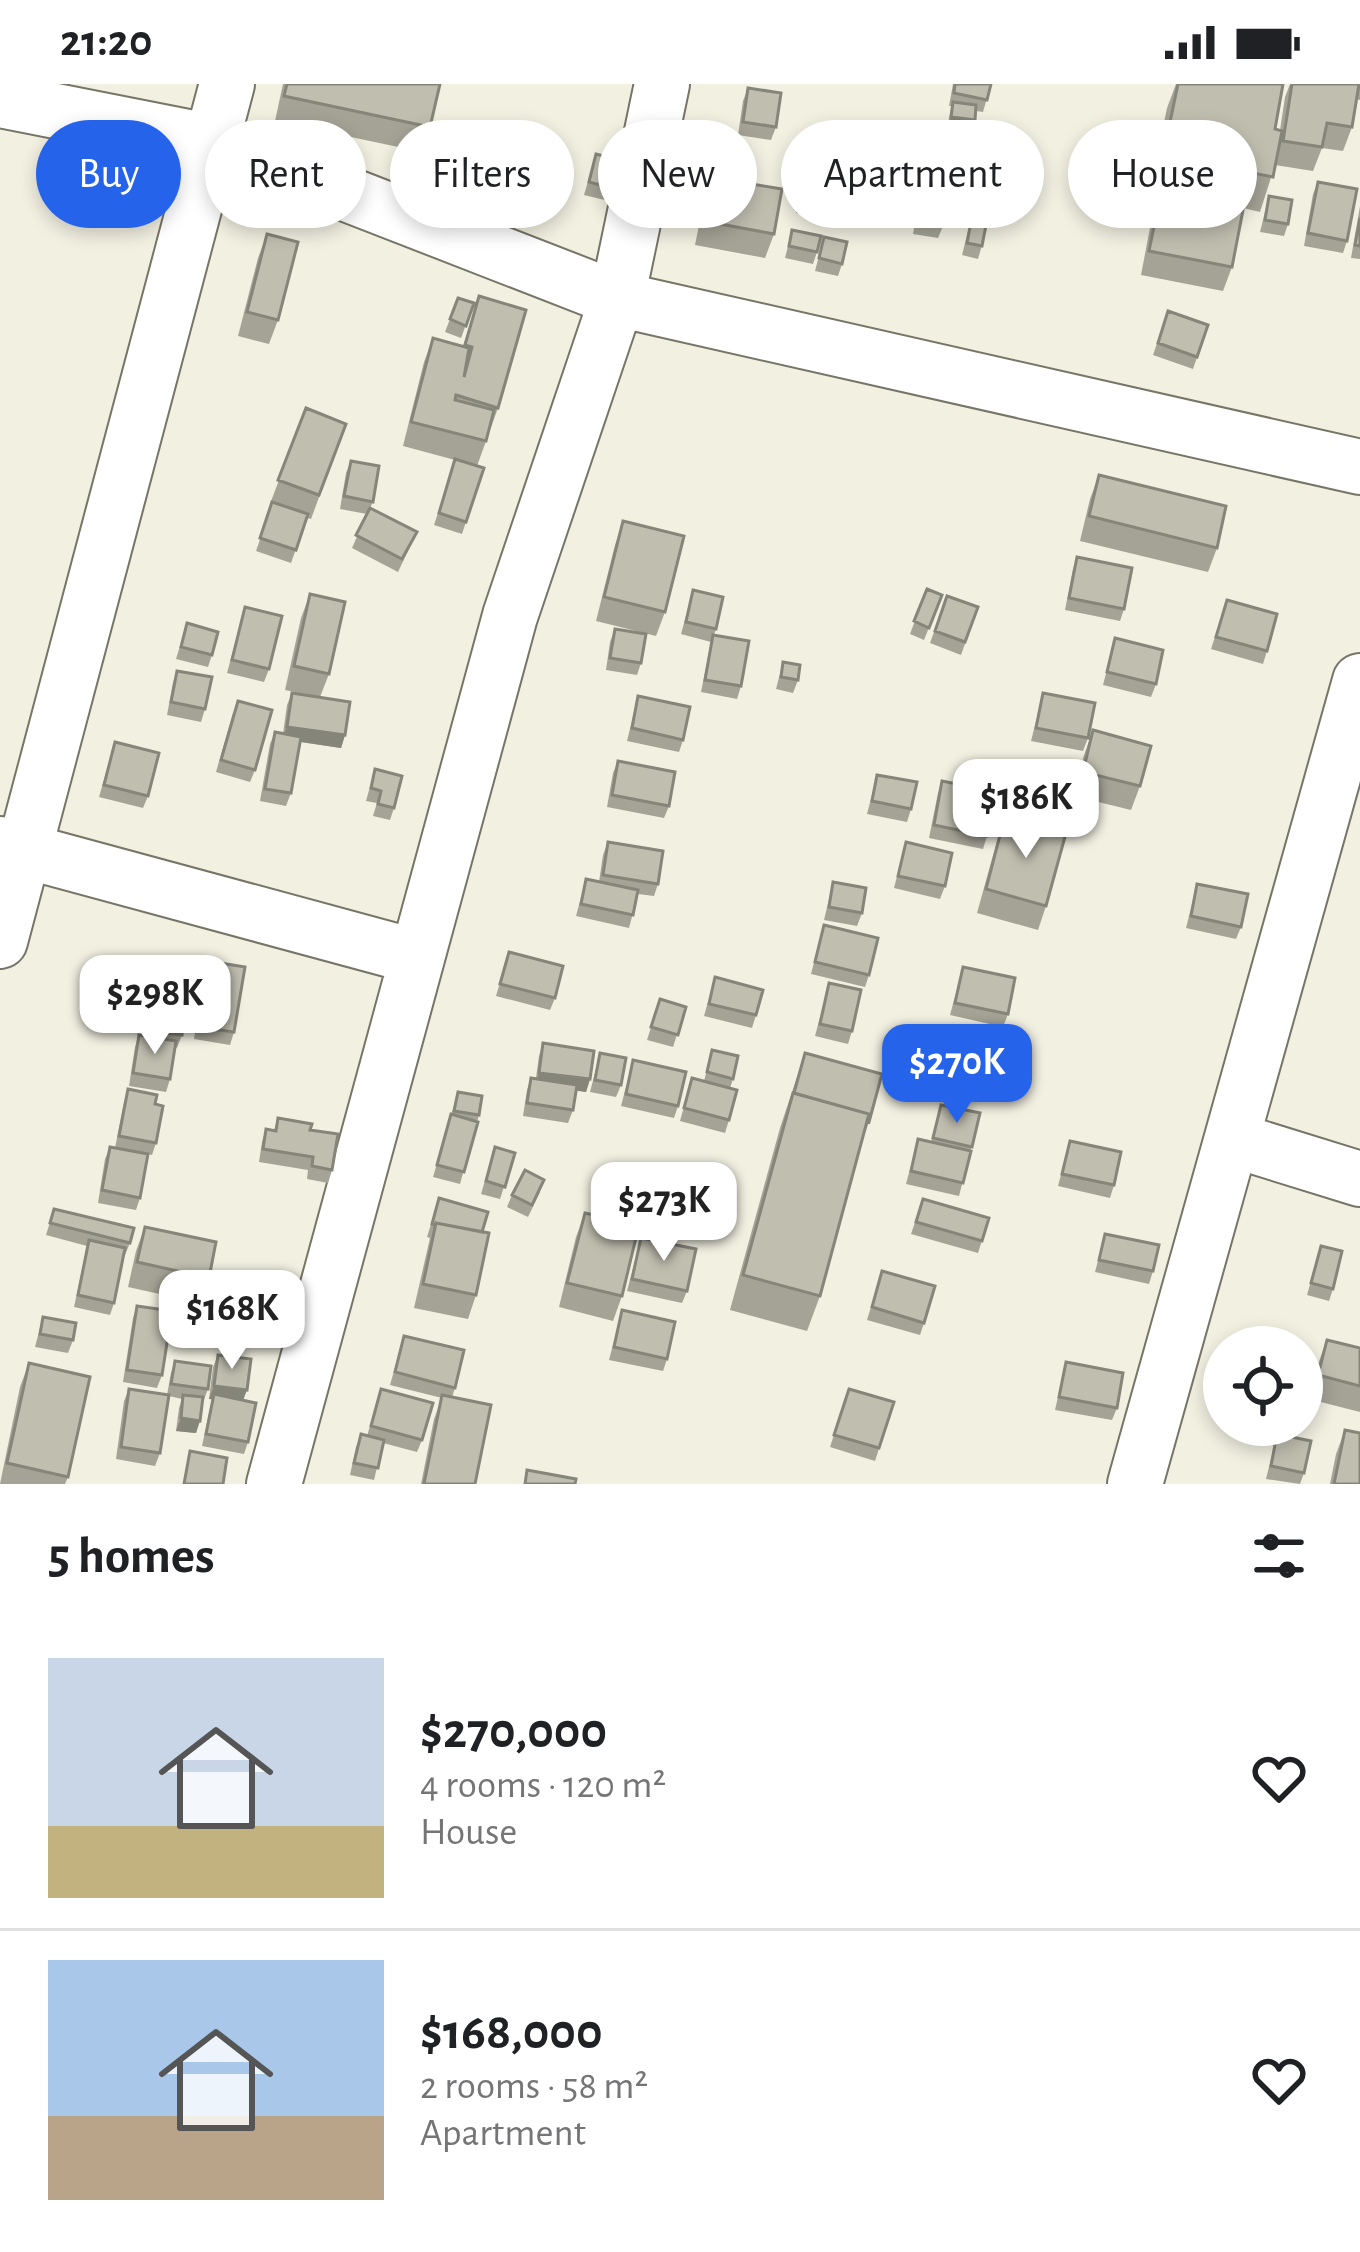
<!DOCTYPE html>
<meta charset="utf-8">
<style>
body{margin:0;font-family:"Alegreya Sans",sans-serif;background:#f2f2f2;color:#202124;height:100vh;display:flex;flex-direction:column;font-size:45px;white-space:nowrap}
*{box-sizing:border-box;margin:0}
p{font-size:39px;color:#757577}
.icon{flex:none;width:66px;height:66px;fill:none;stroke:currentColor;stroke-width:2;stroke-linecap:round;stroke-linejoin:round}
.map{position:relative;height:1400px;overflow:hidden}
.details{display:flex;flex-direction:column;background:#fff;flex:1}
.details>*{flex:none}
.top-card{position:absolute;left:36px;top:36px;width:1290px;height:108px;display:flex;gap:24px}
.tools{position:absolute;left:1203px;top:1242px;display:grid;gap:24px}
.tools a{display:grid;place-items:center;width:120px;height:120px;border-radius:50%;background:#fff;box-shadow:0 6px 18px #0003;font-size:60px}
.price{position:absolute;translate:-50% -102px;padding:0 27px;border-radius:24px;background:#fff;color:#222;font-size:39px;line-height:78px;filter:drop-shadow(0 3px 6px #0008)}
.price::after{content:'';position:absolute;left:50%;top:72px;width:36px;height:27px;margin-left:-18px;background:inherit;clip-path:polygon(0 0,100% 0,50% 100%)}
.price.selected{background:#2563eb;color:#fff}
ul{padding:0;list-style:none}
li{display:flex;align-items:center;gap:36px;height:300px;padding:0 48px}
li+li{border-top:3px solid #e0e0e0}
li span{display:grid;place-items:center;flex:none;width:336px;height:240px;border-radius:0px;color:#555}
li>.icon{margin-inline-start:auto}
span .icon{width:144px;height:144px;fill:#fffc;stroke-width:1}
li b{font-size:51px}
h2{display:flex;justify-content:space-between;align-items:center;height:144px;padding:0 48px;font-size:51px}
.pill{padding:0 42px;border-radius:54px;background:#fff;box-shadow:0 6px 18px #0003;font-size:42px;line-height:108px}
.pill.selected{background:#2563eb;color:#fff}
.status{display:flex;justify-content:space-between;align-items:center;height:84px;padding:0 60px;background:#fff;direction:ltr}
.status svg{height:33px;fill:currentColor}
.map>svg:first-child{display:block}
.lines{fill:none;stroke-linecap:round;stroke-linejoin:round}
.street-casing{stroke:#767567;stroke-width:58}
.street{stroke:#fff;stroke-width:54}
.wall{fill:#a5a396}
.shaded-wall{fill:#86857a}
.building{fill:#c0beaf;stroke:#86857a;stroke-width:3}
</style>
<div class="status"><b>21:20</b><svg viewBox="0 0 49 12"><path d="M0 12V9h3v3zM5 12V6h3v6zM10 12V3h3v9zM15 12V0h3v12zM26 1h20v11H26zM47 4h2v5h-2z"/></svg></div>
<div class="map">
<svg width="1360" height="1400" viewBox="0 0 1360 1400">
<rect width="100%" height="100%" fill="#f2f0e1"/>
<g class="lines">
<g class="street-casing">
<path id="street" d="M0,16l213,42 404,157 743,168
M0,760l417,113
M0,857l227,-857
M1234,1056l126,39
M274,1400l236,-868 107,-317 45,-215
M1135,1400l225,-803"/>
</g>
<use href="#street" class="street"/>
</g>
<path class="wall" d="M283,0h157l-10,43 -8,25 -147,-31z
M953,0h38l-8,28 -7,-1 -6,22 -24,-3 6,-24h-3z
M1176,0h107l-8,45 5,1 5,-33 5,-13h70v16l-4,-1 -4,28 -9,24 -21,-3 -9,23 -38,-6 -15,47 -17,-4 -11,59 -9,24 -82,-16 12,-63 9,-24 13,3 6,-30 -24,-4 10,-49z
M748,4l28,39 -5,13 -33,-5 5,-34z
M813,58l49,55 -8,25 -58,-9 8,-47z
M944,58l64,47 -9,24 -7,-2 -14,48 -16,-4 7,-28 -16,-4 4,-18 -11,-3 -3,24 -5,12 -25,-4 5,-29 4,-13 9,2 5,-28z
M596,70l34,39 -5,12 -41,-10z
M715,82l36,18 23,50 -9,24 -70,-13 11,-55z
M1318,98l29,59 -4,12 -39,-7 9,-52z
M1269,112l19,28 -4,12 -24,-4z
M1360,122v53l-9,-1z
M792,146l25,22 -4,12 -28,-6z
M267,150l11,86 -9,24 -31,-8 20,-78z
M824,153l18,27 -4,12 -23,-5z
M479,212l19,112 -21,58 7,2 -22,66 -28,-9 21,-65 -52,-14 21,-84 9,-24 30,8z
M458,214l16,5 -13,35 -16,-6z
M1168,227l40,14 -15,44 -40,-14z
M306,324l40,16 -35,95 -4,-1 -16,45 -35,-12 16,-46 -2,-1z
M351,377l22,41 -3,6 47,24 -19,40 -46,-24 15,-34 -27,-5 6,-36z
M1099,391l118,73 -9,24 -128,-31 10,-42z
M623,437l42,91 -9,24 -60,-15 19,-76z
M1077,473l47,52 -4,12 -55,-11 8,-41z
M927,505l15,6 -18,45 -14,-6z
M693,506l23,39 -2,6 27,51 -4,13 -36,-7 10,-50 -30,-8z
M310,510l19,80 -9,23 25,38 -4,13 -41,-6 -9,51 -5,13 -26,-5 10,-57 5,-12 8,2 4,-29 5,-12 21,3 -28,-6 16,-72z
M947,512l31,11 -17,48 -31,-12z
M1227,516l40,51 -4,13 -52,-15z
M245,523l24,62 -5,13 -37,-9z
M187,539l25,32 -4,12 -32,-8z
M615,545l26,34 -4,12 -31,-5 4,-28z
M1115,554l41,46 -5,13 -48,-12z
M783,578l15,18 -5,13 -17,-4z
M177,587l28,38 -4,13 -34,-7 6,-32z
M1043,609l45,45 -5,13 -52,-10z
M638,612l45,44 -4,12 -52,-11z
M233,629l22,57 -5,12 -34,-10z
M1093,646l47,56 -9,24 -57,-14 10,-41z
M115,658l33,54 -5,12 -44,-11z
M618,677l51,45 -5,12 -57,-11 6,-34z
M375,685l19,39 -4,12 -17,-4 4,-13 -11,-2z
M877,691l34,34 -4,13 -40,-8z
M942,697l45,55 -4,13 -54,-11 9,-45z
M1005,732l41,90 -8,24 -61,-17 20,-72z
M608,758l50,42 -4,12 -16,-2 -9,34 -53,-12 10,-37 13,3 4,-27z
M906,758l39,44 -5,13 -46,-11z
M833,798l29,31 -5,13 -33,-6z
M1197,800l44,43 -5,12 -50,-11z
M824,841l45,50 -4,12 -54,-13z
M509,868l46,46 -5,12 -54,-14z
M208,877l26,71 -4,13 -36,-6 10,-65z
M176,881l17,32 -5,13 -3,-1 -3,26 -5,13 -2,-1 -5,32 -4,13 -37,-6 6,-39 4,-12 12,2 3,-19 4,-13 9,1 5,-29z
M963,883l45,47 -5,13 -53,-12z
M715,893l41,38 -4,13 -48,-12z
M829,899l23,48 -4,13 -33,-8z
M660,915l26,8 -13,40 -26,-7z
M543,959l47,36 -4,13 -10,-2 -3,20 -5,13 -45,-7 4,-26 4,-12h5l3,-22z
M712,966l21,29 -3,9 -1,32 -4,13 -45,-12 12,-43 12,3z
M600,969l21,32 -5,12 -26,-5z
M805,969l64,69 -8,20 -41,154 -13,35 -77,-21 50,-182z
M633,976l45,46 -4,12 -53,-12z
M128,1005l27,15 1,39 -4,12 -4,-1 -8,44 -4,12 -38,-7 7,-44 5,-12 5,1 9,-46z
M458,1008l21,23 -19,69 -27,-7z
M941,1021l39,8 -21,83 -53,-12 12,-45 13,3z
M278,1034l32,12 22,40 -4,13 -21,-4 1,-9 -49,-8 3,-20 4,-13 8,1z
M1070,1057l44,44 -4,13 -52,-12z
M495,1063l20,6 -15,46 -19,-5z
M540,1108l-12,25 -21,-10 5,-12z
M439,1114l43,34 -6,63 -8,24 -54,-11 16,-70 -3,-1z
M923,1115l66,19 -11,35 -67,-19z
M54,1125l76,34 -5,12h-1l-10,48 -4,12 -36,-8 13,-61 -41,-11z
M585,1129l37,83 -9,25 -54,-14 17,-70z
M145,1143l64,51 -9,25 -72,-16 8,-36z
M1105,1150l48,37 -4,13 -54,-12z
M641,1154l46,53 -5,12 -55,-12z
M1321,1162l12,43 -4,12 -22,-6z
M882,1187l42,52 -4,12 -53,-15z
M137,1222l25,69 -5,13 -34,-6 10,-64z
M622,1226l45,49 -4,12 -54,-11z
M43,1233l30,23 -5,13 -33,-6z
M404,1252l51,52 -3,9 23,87h-54l13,-65 8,-21 -52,-13z
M1327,1256l33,8v64l-51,-13 9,-35z
M218,1271l25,45 5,42 -4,12 -42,-8 10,-47h-3l4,-32z
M175,1277l33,28 -5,13 -7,31 -20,-2 3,-23 3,-9 -13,-3 -9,57 -5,13 -39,-7 8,-58 5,-12 38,6 4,-22z
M1066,1278l51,46 -5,12 -57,-10z
M29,1279l39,114 -3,7h-65l20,-97z
M381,1305l41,51 -5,12 -34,-9 -9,37 -24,-5 6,-28 5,-13 6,2z
M849,1305l45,13 -19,59 -45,-14z
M1345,1346l15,54h-30l6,-30z
M1277,1350l27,39 -4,11 -34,-5z"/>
<path class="shaded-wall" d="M951,33l24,3 -5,13 -24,-3z
M287,643l58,8 -4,13 -59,-9z
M539,989l51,6 -4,13 -51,-7z
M214,1302l33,4 -5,13 -33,-4z
M181,1334l19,3 -4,12 -20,-2z"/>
<path class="building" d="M287,0h153l-10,43 -146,-31z
M955,0h36l-4,16 -33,-7z
M1178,0h105l-8,45 7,2 -9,46 -87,-17 7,-34 -23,-4z
M1292,0h67l-7,43 -25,-4 -5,24 -39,-6z
M748,4l33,5 -5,34 -33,-5z
M953,18l23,3 -1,15 -24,-3z
M813,58l57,9 -8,46 -57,-9z
M944,58l71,13 -7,34 -10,-3 -4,20 -32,-7 4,-18 -28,-6z
M596,70l41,11 -7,28 -41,-11z
M715,82l38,7 -2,11 31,5 -8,45 -70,-13z
M1318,98l39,7 -10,52 -39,-8z
M1162,104l82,17 -12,62 -83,-16z
M922,108l25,4 -4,30 -25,-4z
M1269,112l23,4 -4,24 -23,-4z
M1360,134v28l-5,-1z
M971,138l15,3 -4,21 -15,-3z
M792,146l29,6 -4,16 -28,-6z
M267,150l31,8 -20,78 -31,-8z
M824,153l23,5 -5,22 -23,-6z
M479,212l47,14 -28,98 -42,-13 -1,5 39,10 -8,31 -75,-19 22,-84 36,10 -5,29 8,-30 -7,-2z
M458,214l16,5 -8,23 -16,-7z
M1168,227l40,14 -11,32 -39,-14z
M306,324l40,16 -27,71 -41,-15z
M455,375l29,9 -18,54 -27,-9z
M351,377l28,5 -6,36 -29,-6z
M1099,391l127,31 -9,42 -128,-32z
M272,418l36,12 -12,36 -36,-12z
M370,424l47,24 -15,27 -46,-24z
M623,437l61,15 -19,76 -61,-15z
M1077,473l55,11 -8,41 -55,-11z
M927,505l15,6 -13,33 -15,-7z
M693,506l30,7 -7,32 -30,-7z
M310,510l35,8 -16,72 -35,-8z
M947,512l31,11 -13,35 -30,-11z
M1227,516l50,14 -10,37 -51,-14z
M245,523l37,9 -13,53 -37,-9z
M187,539l31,9 -6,23 -31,-8z
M615,545l31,5 -5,29 -31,-5z
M713,551l36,6 -8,45 -36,-6z
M1115,554l48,12 -7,34 -49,-12z
M783,578l17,3 -2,15 -17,-3z
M177,587l35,6 -7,32 -34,-7z
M292,609l58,9 -5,33 -58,-8z
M1043,609l52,10 -7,35 -52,-10z
M638,612l52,11 -7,33 -51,-12z
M238,617l34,9 -17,60 -34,-10z
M1093,646l58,16 -11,40 -57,-14z
M275,648l26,5 -10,56 -26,-4z
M115,658l44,11 -11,43 -44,-11z
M618,677l57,11 -6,34 -57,-11z
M375,685l27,7 -8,32 -16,-4 3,-13 -10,-3z
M877,691l40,7 -6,27 -39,-8z
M942,697l54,11 -9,44 -53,-11z
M1005,732l61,17 -20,73 -60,-17z
M608,758l55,9 -5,33 -55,-9z
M906,758l46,11 -7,33 -47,-10z
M586,795l52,11 -5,25 -52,-11z
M833,798l33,6 -4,25 -33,-6z
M1197,800l51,10 -7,33 -50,-11z
M824,841l54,13 -9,37 -54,-13z
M509,868l54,14 -8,32 -55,-14z
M208,877l37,6 -11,65 -36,-5z
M176,881l21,2 -4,30 -21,-4z
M963,883l52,11 -7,36 -53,-11z
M715,893l48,13 -7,25 -47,-11z
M829,899l32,7 -9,41 -32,-7z
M660,915l26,8 -8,28 -27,-8z
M158,921l27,4 -3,26 -28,-4z
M139,951l37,6 -6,38 -37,-6z
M543,959l51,8 -4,28 -51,-6z
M712,966l26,6 -5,23 -26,-7z
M600,969l26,5 -5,27 -26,-5z
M805,969l77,21 -13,48 -2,-1 2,-7 -75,-21z
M633,976l53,12 -8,34 -52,-12z
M531,994l46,7 -4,25 -46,-7z
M692,994l45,12 -8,30 -45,-12z
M128,1005l29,6 -2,9 8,2 -7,37 -37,-7z
M458,1008l24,4 -3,19 -25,-4z
M793,1009l76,21 -49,182 -77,-21z
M941,1021l39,8 -8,34 -39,-9z
M451,1030l27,8 -14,50 -27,-7z
M278,1034l34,6 -2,6 28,4 -6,36 -20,-4 1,-9 -50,-8 3,-20 10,2z
M918,1055l53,12 -8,32 -52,-12z
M1070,1057l51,11 -7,33 -52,-11z
M110,1063l38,7 -8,44 -38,-8z
M495,1063l20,6 -10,34 -19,-6z
M525,1086l19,10 -12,25 -20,-10z
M439,1114l49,14 -6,20 -46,-9 -1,2 -3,-1z
M923,1115l66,19 -7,23 -66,-19z
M54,1125l80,19 -4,15 -80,-20z
M585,1129l54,12 -17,71 -55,-13z
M436,1139l53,10 -13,62 -53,-11z
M145,1143l71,15 -7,36 -72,-16z
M1105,1150l54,11 -6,26 -54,-11z
M641,1154l55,11 -9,42 -55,-12z
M89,1156l36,8 -11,55 -36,-8z
M1321,1162l21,5 -9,38 -22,-6z
M882,1187l53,15 -11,37 -52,-16z
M137,1222l35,5 -10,64 -35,-5z
M622,1226l53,12 -8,37 -53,-12z
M43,1233l33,6 -3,17 -33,-6z
M404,1252l60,14 -9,38 -60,-16z
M1327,1256l33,8v38l-42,-11z
M218,1271l33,4 -4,31 -33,-4z
M175,1277l36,5 -3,23 -37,-5z
M1066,1278l57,11 -6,35 -58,-11z
M29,1279l61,14 -22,100 -61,-14z
M129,1305l40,6 -9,58 -39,-6z
M381,1305l52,14 -11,37 -51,-14z
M849,1305l45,13 -15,46 -45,-13z
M214,1310l42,9 -8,39 -42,-8z
M183,1311l20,2 -3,24 -19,-3z
M442,1311l49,10 -16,79h-51z
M1345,1346l15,3v51h-26z
M361,1350l23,6 -6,28 -24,-5z
M1277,1350l34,7 -7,32 -33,-7z
M190,1367l37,7 -4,26h-39z
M527,1386l49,9 -1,5h-50z"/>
</svg>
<div class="tools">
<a><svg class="icon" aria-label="locate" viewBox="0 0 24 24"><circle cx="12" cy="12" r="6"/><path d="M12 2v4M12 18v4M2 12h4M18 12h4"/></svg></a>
</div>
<b class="price" style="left:1026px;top:777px">$186K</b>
<b class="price" style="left:155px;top:973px">$298K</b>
<b class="price selected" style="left:957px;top:1042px">$270K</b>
<b class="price" style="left:664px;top:1180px">$273K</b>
<b class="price" style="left:232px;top:1288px">$168K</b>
<div class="top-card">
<a class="pill selected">Buy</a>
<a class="pill">Rent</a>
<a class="pill">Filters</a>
<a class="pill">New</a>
<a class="pill">Apartment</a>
<a class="pill">House</a>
</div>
</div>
<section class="details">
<h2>5 homes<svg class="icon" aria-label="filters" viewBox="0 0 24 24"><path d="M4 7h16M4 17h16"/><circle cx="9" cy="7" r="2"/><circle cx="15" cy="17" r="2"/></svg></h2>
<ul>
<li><span style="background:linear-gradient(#c9d6e8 70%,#c2b280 0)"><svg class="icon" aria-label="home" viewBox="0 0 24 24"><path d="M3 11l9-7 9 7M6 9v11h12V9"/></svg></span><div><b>$270,000</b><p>4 rooms · 120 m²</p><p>House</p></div><svg class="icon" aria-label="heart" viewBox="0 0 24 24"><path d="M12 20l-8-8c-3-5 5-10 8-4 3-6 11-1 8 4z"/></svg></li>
<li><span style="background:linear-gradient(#a9c7e8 65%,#b9a48a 0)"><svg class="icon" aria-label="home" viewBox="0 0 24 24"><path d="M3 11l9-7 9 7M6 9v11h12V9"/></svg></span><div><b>$168,000</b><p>2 rooms · 58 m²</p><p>Apartment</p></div><svg class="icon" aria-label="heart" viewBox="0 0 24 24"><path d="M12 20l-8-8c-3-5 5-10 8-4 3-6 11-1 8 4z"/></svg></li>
</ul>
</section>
